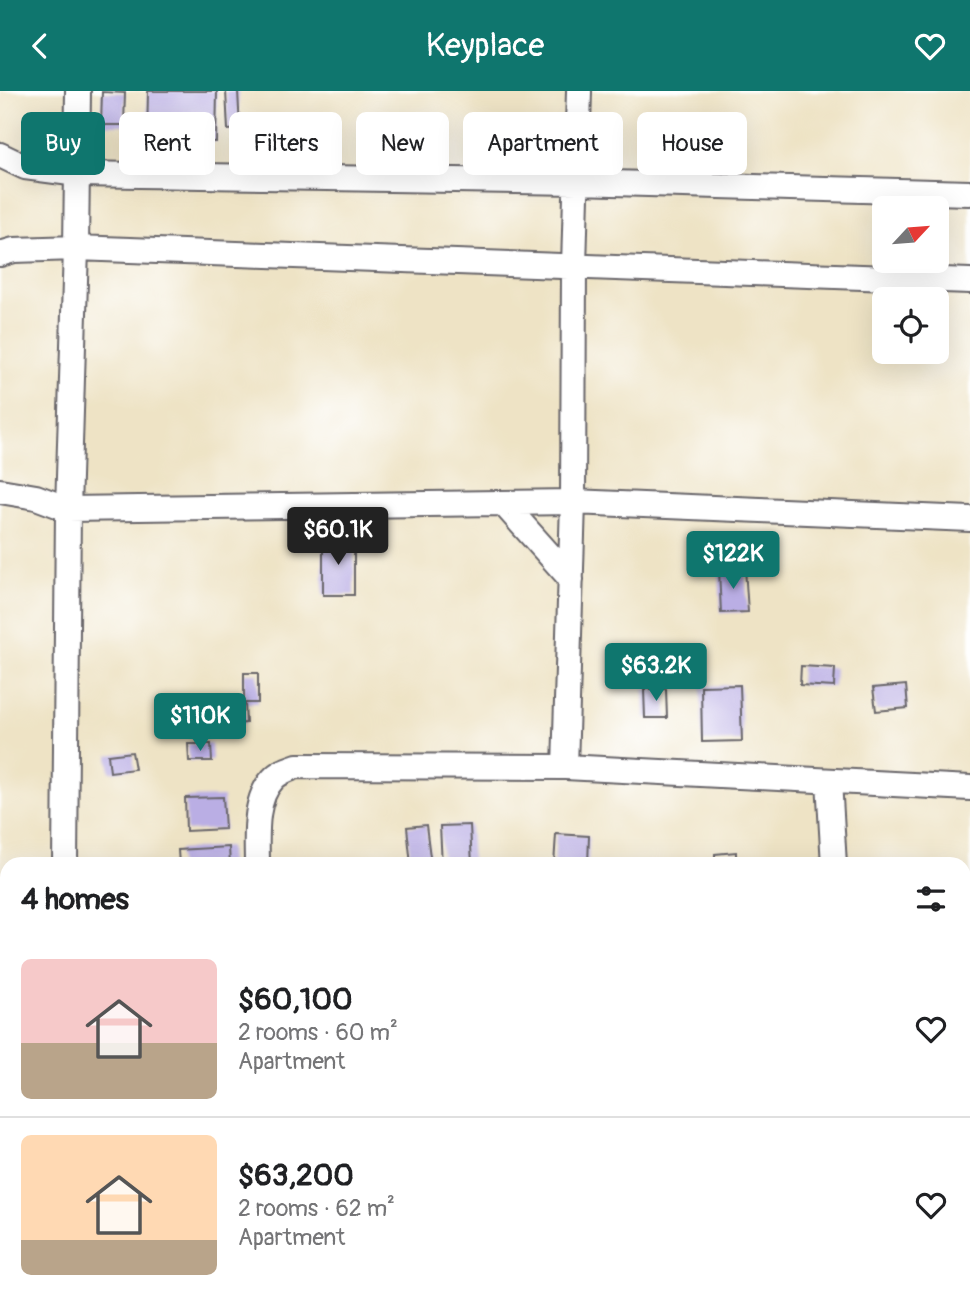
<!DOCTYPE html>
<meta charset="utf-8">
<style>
body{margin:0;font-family:Pangolin,sans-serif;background:#f6f6f6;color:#202124;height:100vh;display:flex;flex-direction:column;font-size:26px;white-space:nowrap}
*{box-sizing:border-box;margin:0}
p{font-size:23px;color:#757577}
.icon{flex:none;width:38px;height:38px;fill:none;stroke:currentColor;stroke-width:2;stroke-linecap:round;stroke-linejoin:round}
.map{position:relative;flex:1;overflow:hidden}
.side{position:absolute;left:0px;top:766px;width:971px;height:450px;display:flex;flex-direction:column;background:#fff;border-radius:21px 21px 0 0;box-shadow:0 7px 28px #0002}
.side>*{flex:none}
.guide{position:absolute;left:21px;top:21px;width:929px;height:63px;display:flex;gap:14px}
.needle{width:46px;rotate:64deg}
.controls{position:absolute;left:872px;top:105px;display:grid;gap:14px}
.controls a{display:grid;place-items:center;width:77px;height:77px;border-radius:10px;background:#fff;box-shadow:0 7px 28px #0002;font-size:35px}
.price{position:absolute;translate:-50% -60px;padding:0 16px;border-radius:7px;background:#0f766e;color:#fff;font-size:23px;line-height:46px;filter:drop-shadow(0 2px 4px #0008)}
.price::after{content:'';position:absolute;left:50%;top:42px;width:21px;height:16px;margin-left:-10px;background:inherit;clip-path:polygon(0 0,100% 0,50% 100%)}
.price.active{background:#222;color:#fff}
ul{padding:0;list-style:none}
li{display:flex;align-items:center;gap:21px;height:175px;padding:0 21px}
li+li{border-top:2px solid #e0e0e0}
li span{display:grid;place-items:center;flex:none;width:196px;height:140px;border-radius:10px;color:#555}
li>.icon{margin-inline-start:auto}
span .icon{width:84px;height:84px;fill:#fffc;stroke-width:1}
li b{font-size:30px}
h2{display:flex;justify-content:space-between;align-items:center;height:84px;padding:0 21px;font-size:30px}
.pill{padding:0 24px;border-radius:10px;background:#fff;box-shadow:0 7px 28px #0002;font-size:24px;line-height:63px}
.pill.active{background:#0f766e;color:#fff}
header{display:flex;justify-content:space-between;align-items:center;height:91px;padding:0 21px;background:#0f766e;color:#fff;font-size:32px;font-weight:600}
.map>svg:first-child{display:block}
.building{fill:#baaee4}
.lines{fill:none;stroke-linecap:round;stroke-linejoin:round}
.street-casing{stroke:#69666b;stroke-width:28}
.street{stroke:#fff;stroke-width:24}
</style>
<header><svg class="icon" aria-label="back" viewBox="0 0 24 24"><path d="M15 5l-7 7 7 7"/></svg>Keyplace<svg class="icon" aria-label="heart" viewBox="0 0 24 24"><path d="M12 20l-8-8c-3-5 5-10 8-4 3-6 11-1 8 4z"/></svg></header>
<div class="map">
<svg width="970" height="1215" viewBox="0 0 970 1215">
<rect width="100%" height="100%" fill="#fff"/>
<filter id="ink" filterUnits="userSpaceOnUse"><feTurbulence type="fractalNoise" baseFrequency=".0143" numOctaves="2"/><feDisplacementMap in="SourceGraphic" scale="14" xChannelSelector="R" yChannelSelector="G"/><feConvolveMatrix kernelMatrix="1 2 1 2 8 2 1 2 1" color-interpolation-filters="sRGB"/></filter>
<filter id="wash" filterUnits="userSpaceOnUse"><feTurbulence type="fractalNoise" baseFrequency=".00686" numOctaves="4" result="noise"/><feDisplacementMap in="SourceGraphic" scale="28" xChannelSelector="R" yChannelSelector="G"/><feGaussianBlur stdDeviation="1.57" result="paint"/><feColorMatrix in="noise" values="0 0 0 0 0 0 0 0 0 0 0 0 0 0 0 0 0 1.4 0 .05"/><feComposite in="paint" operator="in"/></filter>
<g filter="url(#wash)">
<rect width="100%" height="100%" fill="#eee3c5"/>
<g id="blocks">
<path class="building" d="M148,0h69l-1,51 -69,-2z
M226,0h12l2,38 -12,1z
M102,1l23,1 -1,32h-23z
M323,449h31v55h-31z
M745,477l3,44 -27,1 -2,-44z
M801,575l34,2 -1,19 -34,-2z
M244,582h14v30h-13l1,20 -12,1 -2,-23 12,-1z
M740,594l2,56 -40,1 -1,-56z
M906,594l2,23 -32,3 -3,-23z
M644,598h22l1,29h-22z
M188,653h23l1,17h-23z
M132,661l3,17 -25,3 -2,-17z
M223,706l2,32 -39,2 -1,-33z
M426,734l5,40h-20l-4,-38z
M470,734l2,40h-30l-2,-39z
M556,743l33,2 -1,29h-34z
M229,756l1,18h-51l-1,-15z
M736,761v13h-21v-11z
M0,866h7v41h-7z
M7,1105v49h-2l-5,-48z
M39,1209h55l1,6h-54z"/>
</g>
</g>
<g filter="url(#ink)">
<use href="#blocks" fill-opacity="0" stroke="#69666b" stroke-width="2"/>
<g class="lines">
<g class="street-casing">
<path id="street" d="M0,64l25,12 53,7 499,8 393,11
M0,163l14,-4 62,-2 894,33
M0,400l36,6 32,12 505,-7 397,17
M503,412l68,76
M565,676l8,-265 1,-236 5,-175
M829,690l5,84
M65,774l3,-356 8,-261 2,-157
M257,774c0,-27 -4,-65 16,-86 6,-7 16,-10 24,-13l268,1 405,21
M0,819h7
M964,977l6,-1
M0,1076h7
M299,1209l1,6
M850,1209v6"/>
</g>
<use href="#street" class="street"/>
</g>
</g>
</svg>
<div class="controls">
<a><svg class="needle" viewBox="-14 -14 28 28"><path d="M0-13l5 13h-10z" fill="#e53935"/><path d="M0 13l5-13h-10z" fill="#757577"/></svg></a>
<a><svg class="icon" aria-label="locate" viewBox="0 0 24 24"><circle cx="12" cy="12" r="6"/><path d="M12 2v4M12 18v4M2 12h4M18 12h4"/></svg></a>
</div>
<b class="price active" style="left:338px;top:476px">$60.1K</b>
<b class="price" style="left:733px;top:500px">$122K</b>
<b class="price" style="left:656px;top:612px">$63.2K</b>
<b class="price" style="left:200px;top:662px">$110K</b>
<div class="guide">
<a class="pill active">Buy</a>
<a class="pill">Rent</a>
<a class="pill">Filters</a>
<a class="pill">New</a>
<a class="pill">Apartment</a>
<a class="pill">House</a>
</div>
<section class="side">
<h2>4 homes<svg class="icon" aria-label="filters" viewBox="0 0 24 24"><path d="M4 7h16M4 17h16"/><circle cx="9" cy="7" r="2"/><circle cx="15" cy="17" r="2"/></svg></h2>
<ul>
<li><span style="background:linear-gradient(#f6c9c9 60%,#b9a48a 0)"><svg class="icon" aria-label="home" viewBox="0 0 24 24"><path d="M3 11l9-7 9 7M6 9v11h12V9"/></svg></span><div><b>$60,100</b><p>2 rooms · 60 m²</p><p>Apartment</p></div><svg class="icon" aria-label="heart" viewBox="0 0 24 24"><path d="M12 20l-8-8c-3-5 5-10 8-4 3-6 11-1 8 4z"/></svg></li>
<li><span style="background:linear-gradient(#ffd9b3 75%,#b9a48a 0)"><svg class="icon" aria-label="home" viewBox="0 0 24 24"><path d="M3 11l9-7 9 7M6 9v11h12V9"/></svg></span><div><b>$63,200</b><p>2 rooms · 62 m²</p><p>Apartment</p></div><svg class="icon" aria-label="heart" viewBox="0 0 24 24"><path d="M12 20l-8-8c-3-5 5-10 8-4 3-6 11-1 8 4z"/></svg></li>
</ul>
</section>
</div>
